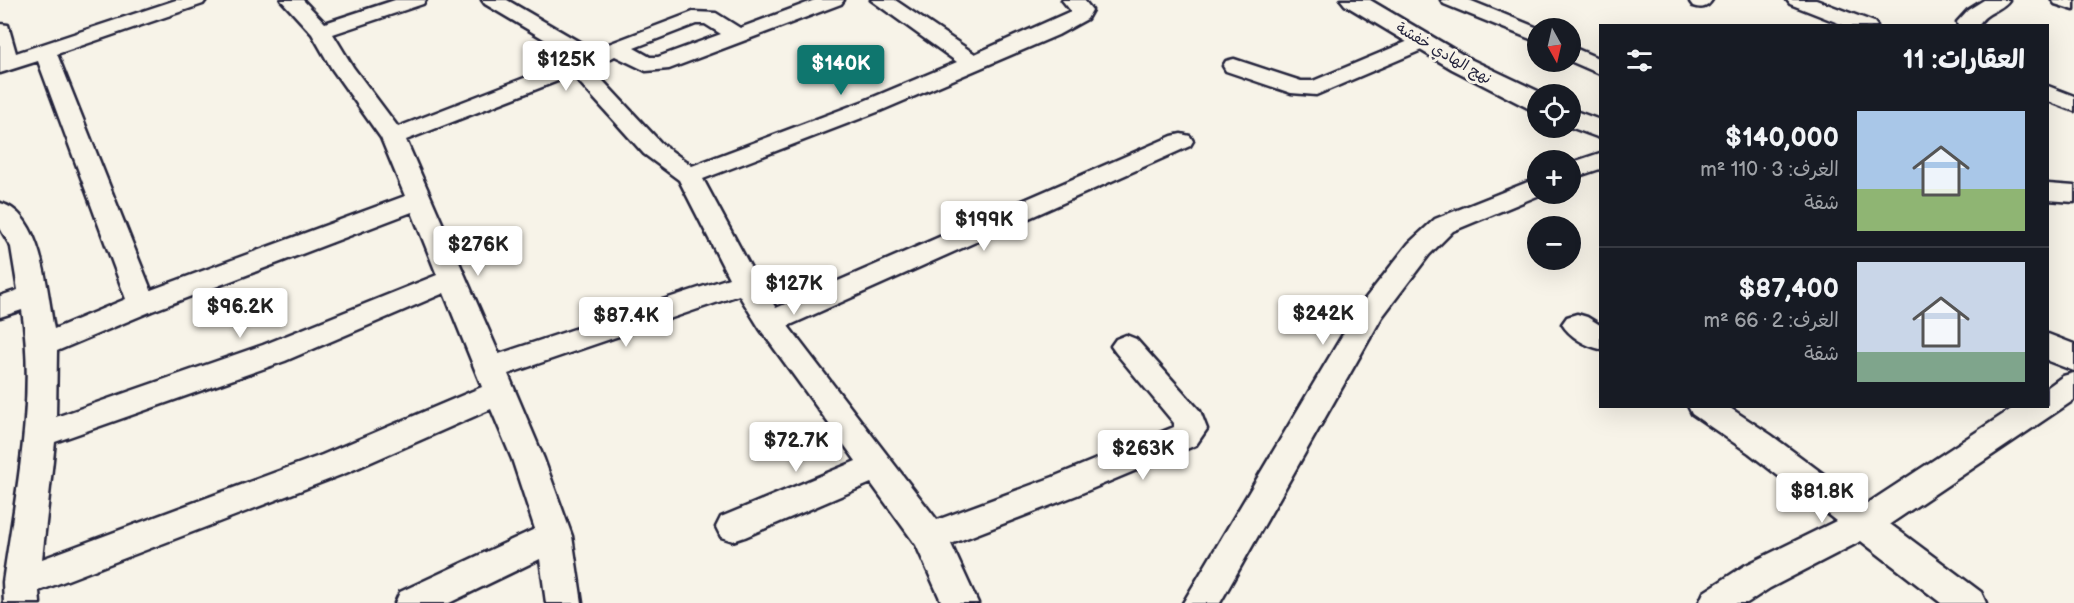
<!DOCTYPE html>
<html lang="ar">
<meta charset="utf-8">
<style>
body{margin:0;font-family:"Balsamiq Sans","Playpen Sans Arabic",sans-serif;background:#242831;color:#f1f3f6;direction:rtl;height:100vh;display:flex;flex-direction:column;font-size:22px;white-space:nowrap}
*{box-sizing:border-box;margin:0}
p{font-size:20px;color:#9ea1a6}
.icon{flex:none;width:33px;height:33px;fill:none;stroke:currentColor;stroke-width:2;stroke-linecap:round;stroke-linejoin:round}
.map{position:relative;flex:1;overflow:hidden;direction:ltr}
.details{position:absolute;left:1599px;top:24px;width:450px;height:384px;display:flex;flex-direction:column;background:#171b24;border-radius:0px;box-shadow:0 6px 24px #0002;direction:rtl}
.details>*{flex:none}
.needle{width:39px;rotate:172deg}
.controls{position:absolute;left:1527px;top:18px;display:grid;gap:12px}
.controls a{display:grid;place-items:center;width:54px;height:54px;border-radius:50%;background:#171b24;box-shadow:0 6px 24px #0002;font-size:30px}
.price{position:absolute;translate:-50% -51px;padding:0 14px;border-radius:6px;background:#fff;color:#222;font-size:20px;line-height:39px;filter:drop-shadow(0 2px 3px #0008)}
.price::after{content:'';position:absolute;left:50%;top:36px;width:18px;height:14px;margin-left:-9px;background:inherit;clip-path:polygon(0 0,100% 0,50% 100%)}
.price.current{background:#0f766e;color:#fff}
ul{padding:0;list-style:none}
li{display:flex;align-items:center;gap:18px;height:150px;padding:0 24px}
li+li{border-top:2px solid #363941}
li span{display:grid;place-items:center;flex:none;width:168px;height:120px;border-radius:0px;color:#555}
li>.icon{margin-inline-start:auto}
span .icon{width:72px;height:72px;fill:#fffc;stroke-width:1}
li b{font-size:26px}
h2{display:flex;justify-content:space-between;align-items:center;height:72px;padding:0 24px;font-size:26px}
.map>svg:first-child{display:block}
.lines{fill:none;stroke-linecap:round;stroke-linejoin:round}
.minor-casing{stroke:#22223b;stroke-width:5}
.major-casing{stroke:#22223b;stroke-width:5}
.minor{fill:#f7f3e8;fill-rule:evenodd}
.major{fill:#f7f3e8;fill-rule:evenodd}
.labels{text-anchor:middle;stroke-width:6;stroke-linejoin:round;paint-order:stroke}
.far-street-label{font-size:15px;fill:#22223b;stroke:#f7f3e8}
</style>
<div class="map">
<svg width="2074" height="603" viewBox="0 0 2074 603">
<rect width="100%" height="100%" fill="#f7f3e8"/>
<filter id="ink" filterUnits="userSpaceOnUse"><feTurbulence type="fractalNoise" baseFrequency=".0167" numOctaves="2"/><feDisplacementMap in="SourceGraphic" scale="12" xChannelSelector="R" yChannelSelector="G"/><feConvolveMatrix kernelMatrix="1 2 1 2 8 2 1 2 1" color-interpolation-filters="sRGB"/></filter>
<g filter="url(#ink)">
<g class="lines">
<g class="minor-casing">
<path id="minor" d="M176,0h30l-3,4 -146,50 94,236 254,-94 -24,-58 -49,-69 -20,-35 -31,-34h22l22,23 70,-23h31l-3,4 -90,30 20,33 45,60 178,-69 -91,-54 -3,-4h25l86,50 100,-38 23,1 24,15 75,-28h29l-3,4 -172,65 -23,2 -31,-15 -24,12 71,76 30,22 172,-65 93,-39 -86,-62h24l80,54 96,-43 -9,-11h22l8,10 -5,9 -29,16 -178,76 -177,68 55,102 18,27 396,-172 9,-2 9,2 3,5 -3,5 -402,180 149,194 116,-43 121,-50v-4l-58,-70 -5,-7 5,-7 10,-4 10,4 64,72 7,18 -11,16 -119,50 -126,49 27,59h-36l-26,-58 -45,-62 -126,54 -12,4 -12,-4 -5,-10 5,-10 135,-56 -96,-132 -21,-34 -231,79 36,85 28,77 10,67h-36l-6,-44 -91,44h-54l5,-11 135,-63 -23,-70 -21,-50 -145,64 -307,118 1,12h-36l-1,-21c13,-90 33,-182 19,-272l-22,7v-21l18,-6 -7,-43 -11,-19v-25c43,11 47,90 54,126l72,-30 -88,-238 -38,12v-49l8,1 8,28zM696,24h9l16,10 -63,23h-8l-16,-9zM573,75l71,79 35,26 50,98 -230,76 -93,-214zM412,212l25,63 -174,70 -207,72 1,-66 95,-40zM444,293l38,94 -160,68 -280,104 13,-117 230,-81z
M1441,0h28l69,28v14l-94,-38z
M1691,0h21c-5,8 -10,9 -19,6l-3,-4z
M1787,0h29l58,22 3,4h-31l-56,-22z
M1984,0h25c-7,11 -27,13 -30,26h-21l-1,-4 11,-12z
M2052,0h22v10l-19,-6z
M1423,35l8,1 3,5 -3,5 -115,49 -25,-2 -65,-22 -3,-5 3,-5 8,-2 67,22h12z
M1570,46l30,13v15l-30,-13z
M2048,86l26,10v15l-26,-10z
M1600,153v16l-30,10v-16z
M1538,178v16h4l-89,37 -24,24 -47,62 -162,286h-37l178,-299 48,-61 26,-24z
M2048,184l26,2v16l-26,-2z
M1577,314l10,3 13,8v24c-14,-3 -30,-12 -38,-25l5,-7z
M2074,373v27l-184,124 91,68 5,11h-45l-80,-62 -91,47 -23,15h-48l5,-11 40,-26 92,-45 -87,-68 -57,-39 -4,-8h39l44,29 94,70 151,-99h32v-19l15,-11z"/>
</g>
<g class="major-casing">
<path id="major" d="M1341,0h29l100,59 74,35h-6v16l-10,-2 -76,-39 -107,-64z
M1570,109l30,11v18l-30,-11z
M2048,334l26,10v27l-26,-10z"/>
</g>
<use href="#minor" class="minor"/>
<use href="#major" class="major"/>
</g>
</g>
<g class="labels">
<g class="far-street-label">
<text transform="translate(1444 53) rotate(30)" y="5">نهج الهادي خفشة</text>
</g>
</g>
</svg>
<div class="controls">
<a><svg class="needle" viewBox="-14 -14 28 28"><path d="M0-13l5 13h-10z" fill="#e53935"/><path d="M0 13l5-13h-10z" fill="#9ea1a6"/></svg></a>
<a><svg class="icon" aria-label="locate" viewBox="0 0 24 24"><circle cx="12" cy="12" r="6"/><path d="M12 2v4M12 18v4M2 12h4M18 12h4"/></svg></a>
<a>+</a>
<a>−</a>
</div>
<b class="price" style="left:566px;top:92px">$125K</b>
<b class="price current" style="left:841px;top:96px">$140K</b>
<b class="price" style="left:984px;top:252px">$199K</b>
<b class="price" style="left:478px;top:277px">$276K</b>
<b class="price" style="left:794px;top:316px">$127K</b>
<b class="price" style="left:240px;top:339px">$96.2K</b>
<b class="price" style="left:1323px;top:346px">$242K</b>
<b class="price" style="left:626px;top:348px">$87.4K</b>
<b class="price" style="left:796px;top:473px">$72.7K</b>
<b class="price" style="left:1143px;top:481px">$263K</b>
<b class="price" style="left:1822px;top:524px">$81.8K</b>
<section class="details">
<h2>العقارات: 11<svg class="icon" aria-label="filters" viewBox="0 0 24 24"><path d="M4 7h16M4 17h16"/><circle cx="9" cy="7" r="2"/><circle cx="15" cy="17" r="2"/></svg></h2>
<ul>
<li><span style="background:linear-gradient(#a9c7e8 65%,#8fb573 0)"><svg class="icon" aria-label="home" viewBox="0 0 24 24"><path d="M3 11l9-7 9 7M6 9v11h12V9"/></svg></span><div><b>$140,000</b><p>الغرف: 3 · 110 m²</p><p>شقة</p></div></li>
<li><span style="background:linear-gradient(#c9d6e8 75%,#7fa58c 0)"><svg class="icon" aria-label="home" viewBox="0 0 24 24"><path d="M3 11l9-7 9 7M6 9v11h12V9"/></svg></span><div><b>$87,400</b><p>الغرف: 2 · 66 m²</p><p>شقة</p></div></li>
</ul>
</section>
</div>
